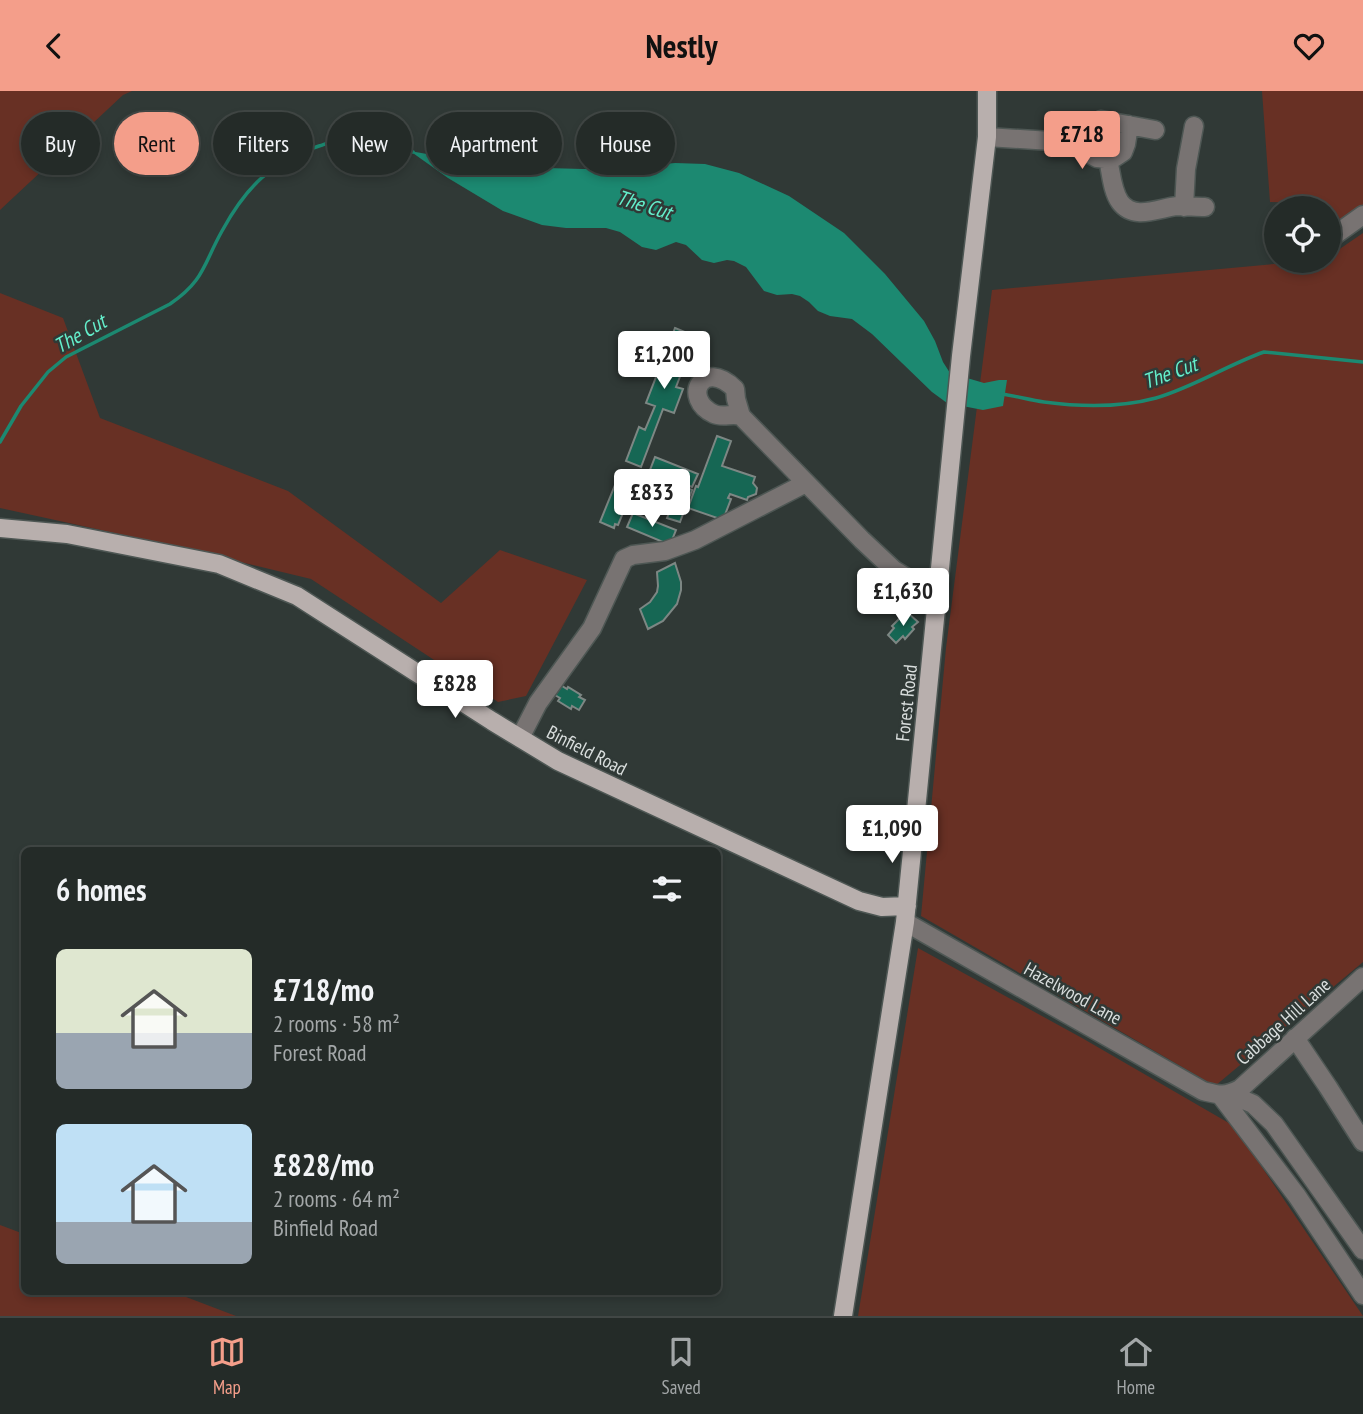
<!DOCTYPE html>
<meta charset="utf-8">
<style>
body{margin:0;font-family:"PT Sans Narrow",sans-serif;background:#303734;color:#f1f3f6;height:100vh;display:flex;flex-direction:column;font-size:26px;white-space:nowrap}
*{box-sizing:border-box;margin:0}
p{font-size:23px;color:#a3a7a8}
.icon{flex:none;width:38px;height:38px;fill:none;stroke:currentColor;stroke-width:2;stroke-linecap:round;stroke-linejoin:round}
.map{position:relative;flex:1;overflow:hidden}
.panel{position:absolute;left:21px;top:756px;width:700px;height:448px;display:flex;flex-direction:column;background:#242b28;border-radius:10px;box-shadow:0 4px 10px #0003,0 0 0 2px #414745}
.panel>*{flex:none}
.hud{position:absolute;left:21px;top:21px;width:700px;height:63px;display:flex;gap:14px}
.tools{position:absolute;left:1264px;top:105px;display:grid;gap:14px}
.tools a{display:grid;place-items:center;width:77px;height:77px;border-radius:50%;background:#242b28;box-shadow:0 4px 10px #0003,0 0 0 2px #414745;font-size:35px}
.price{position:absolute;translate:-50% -60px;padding:0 16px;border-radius:7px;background:#fff;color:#222;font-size:23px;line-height:46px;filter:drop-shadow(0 2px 4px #0008)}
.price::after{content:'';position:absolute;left:50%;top:42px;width:21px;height:16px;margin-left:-10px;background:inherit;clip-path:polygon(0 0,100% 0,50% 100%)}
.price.on{background:#f49e8a;color:#111}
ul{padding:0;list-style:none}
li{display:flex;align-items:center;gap:21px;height:175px;padding:0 35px}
li span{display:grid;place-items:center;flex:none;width:196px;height:140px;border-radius:10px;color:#555}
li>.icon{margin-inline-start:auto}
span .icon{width:84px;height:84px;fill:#fffc;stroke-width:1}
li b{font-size:30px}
h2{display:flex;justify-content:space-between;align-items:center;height:84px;padding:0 35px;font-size:30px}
.tag{padding:0 24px;border-radius:32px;background:#242b28;box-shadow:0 4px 10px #0003,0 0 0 2px #414745;font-size:24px;line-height:63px}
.tag.on{background:#f49e8a;color:#111}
header{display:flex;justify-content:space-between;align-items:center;height:91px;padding:0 35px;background:#f49e8a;color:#111;font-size:32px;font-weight:700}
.tab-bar{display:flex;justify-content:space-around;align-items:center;height:98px;border-top:2px solid #414745;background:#242b28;font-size:19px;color:#a3a7a8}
.tab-bar a{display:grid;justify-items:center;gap:4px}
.tab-bar .on{color:#f49e8a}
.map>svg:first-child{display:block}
.green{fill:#683024}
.water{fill:#1c8971}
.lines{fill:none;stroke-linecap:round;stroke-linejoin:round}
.stream{stroke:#1c8971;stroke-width:3.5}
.building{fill:#166754;stroke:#7d8784;stroke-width:2}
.minor-casing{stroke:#4e5754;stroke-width:21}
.major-casing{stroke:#4e5754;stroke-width:21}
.minor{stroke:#787372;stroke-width:18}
.major{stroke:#b8afad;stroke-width:18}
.labels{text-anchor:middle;stroke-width:5;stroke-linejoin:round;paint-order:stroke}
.street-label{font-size:19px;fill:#d9dedd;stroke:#303936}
.water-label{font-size:21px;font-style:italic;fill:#64eecb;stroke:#303936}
</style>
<header><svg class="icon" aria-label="back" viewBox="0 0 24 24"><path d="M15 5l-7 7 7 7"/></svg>Nestly<svg class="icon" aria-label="heart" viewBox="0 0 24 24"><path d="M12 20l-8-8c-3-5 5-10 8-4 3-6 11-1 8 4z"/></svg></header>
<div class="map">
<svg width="1363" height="1225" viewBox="0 0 1363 1225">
<rect width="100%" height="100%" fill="#303936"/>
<path class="green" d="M0,0h132l-9,4 -123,115z
M1262,0h101v116l-35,23v-22h-15l-1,-5 -42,-1z
M1363,142v729l-148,124 -294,-170 25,-268 46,-358 282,-26 46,-1 8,-2v-4z
M0,202l63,25 37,100 188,73 153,112 59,-53 87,30 -61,116 -28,6 -187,-123 -132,-32 -179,-39z
M918,857l164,90 152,88 129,190h-505z
M0,1134l24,9v57l149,1 63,24h-236z"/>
<path class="water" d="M410,60l62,11 38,5 73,2 39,-1 53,-5 30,1 34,9 50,23 55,37 41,41 39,47 11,20 8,21 7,11 34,10 15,-3h8l-4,26 -20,4 -36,-7 -15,-11 -60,-58 -20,-15 -22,-3 -12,-5 -9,-9 -9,-6 -8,-2 -15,1 -13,-4 -18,-24 -12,-6 -7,-1 -13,3 -12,-3 -16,-15 -10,-3 -20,8 -14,-3 -22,-15 -14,-4h-40l-24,-3 -39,-14 -55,-33z"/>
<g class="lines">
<path class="stream" d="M1002,303c14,2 28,6 42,8 37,5 75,6 112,-4 38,-11 71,-33 108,-46l99,10
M0,351l21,-36 27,-34 18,-15 104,-53c34,-23 33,-39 52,-73 24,-44 49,-69 97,-85 12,-4 24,-9 37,-9 19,1 38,9 57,15"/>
</g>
<path class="building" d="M675,237l10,4 -2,7 17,6 -7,19 -7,-3 -10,26 7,2 -9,24 -11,-4 -22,58 -15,-6 13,-34 6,3 10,-24 -9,-3z
M717,345l14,5 -9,25 33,11 -2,6 4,5 -1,6 -8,3 -1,3 -17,-6 -2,4 3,1 -8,21 -35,-12 8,-22 2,1z
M655,366l43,17 -6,13 -42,-17z
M647,380l14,5 -13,34 -14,-5z
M617,389l13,6 -8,21 3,1 -7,17 -3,-1 -1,4 -14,-6z
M680,394l12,5 -12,32 -13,-4z
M633,422l43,17 -6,15 -43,-18z
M675,472l6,19v8l-4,14 -14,17 -15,8 -8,-20 10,-7 7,-10 1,-6 -1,-14z
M908,522l10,9 -6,5 2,2 -9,10 -2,-3 -7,7 -8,-8 6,-7 -2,-2 9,-9 2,2z
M559,593l8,5 1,-2 13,8 -2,2 6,3 -6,10 -7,-4 -1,3 -13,-8 2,-3 -7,-4z"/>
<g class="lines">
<g class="minor-casing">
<path id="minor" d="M1101,29l54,10
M987,46l80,5 30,16 11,1 6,-1 9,-6 3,-8 3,-19
M1108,68c3,13 4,32 12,43 14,19 39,6 57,4 10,0 19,1 28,1
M1184,116l2,-38 8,-43
M1328,149l35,-25
M741,325l-5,-17 -1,-10c-33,-32 -54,10 -21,25 9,4 18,-1 27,2l121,124 32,30 18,11 25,19
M520,647l18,-35 54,-75 32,-69 9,-4 32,-4 30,-11 111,-57
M905,831l298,169c16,4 21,6 37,-2l123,-112
M1295,947l33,49 35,55
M1230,1003l23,10 21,20 89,126
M1221,1005l76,100 66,99"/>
</g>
<g class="major-casing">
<path id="major" d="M0,437l67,6 152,30 78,32 195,125 66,40 301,140 23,6 25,-1
M843,1225l62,-394 56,-566 26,-219v-46"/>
</g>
<use href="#minor" class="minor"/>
<use href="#major" class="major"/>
</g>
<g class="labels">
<g class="street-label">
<text transform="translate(906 612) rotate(-84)" y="7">Forest Road</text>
<text transform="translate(587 659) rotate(27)" y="7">Binfield Road</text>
<text transform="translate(1073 902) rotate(29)" y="7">Hazelwood Lane</text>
<text transform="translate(1283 930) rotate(-42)" y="7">Cabbage Hill Lane</text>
</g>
<g class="water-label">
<text transform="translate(644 114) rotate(17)" y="7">The Cut</text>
<text transform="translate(80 243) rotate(-30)" y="7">The Cut</text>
<text transform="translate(1170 282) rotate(-20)" y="7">The Cut</text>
</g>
</g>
</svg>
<div class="tools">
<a><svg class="icon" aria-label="locate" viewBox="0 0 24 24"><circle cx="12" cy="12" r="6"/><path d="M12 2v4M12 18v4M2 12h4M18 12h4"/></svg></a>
</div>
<b class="price on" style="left:1082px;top:80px">£718</b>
<b class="price" style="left:664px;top:300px">£1,200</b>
<b class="price" style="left:652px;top:438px">£833</b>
<b class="price" style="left:903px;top:537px">£1,630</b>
<b class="price" style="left:455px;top:629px">£828</b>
<b class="price" style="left:892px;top:774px">£1,090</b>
<div class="hud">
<a class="tag">Buy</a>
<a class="tag on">Rent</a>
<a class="tag">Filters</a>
<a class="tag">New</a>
<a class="tag">Apartment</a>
<a class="tag">House</a>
</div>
<section class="panel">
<h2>6 homes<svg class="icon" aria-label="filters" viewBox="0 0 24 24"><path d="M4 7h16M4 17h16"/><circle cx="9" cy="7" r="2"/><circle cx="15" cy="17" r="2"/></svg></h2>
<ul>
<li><span style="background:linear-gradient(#dfe7d0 60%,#9aa5b1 0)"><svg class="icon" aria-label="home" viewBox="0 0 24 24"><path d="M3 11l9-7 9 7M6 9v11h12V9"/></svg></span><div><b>£718/mo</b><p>2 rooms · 58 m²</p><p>Forest Road</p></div></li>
<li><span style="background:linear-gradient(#bfe0f5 70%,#9aa5b1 0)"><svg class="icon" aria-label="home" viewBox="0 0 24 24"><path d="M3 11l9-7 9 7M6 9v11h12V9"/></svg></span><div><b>£828/mo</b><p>2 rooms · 64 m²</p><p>Binfield Road</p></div></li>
</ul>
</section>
</div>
<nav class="tab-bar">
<a class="on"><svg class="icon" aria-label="map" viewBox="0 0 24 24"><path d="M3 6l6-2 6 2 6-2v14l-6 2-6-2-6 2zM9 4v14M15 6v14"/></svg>Map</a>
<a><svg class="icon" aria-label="saved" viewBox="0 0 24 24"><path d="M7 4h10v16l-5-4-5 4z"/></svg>Saved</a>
<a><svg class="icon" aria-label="home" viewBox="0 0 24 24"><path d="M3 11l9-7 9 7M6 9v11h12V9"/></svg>Home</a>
</nav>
